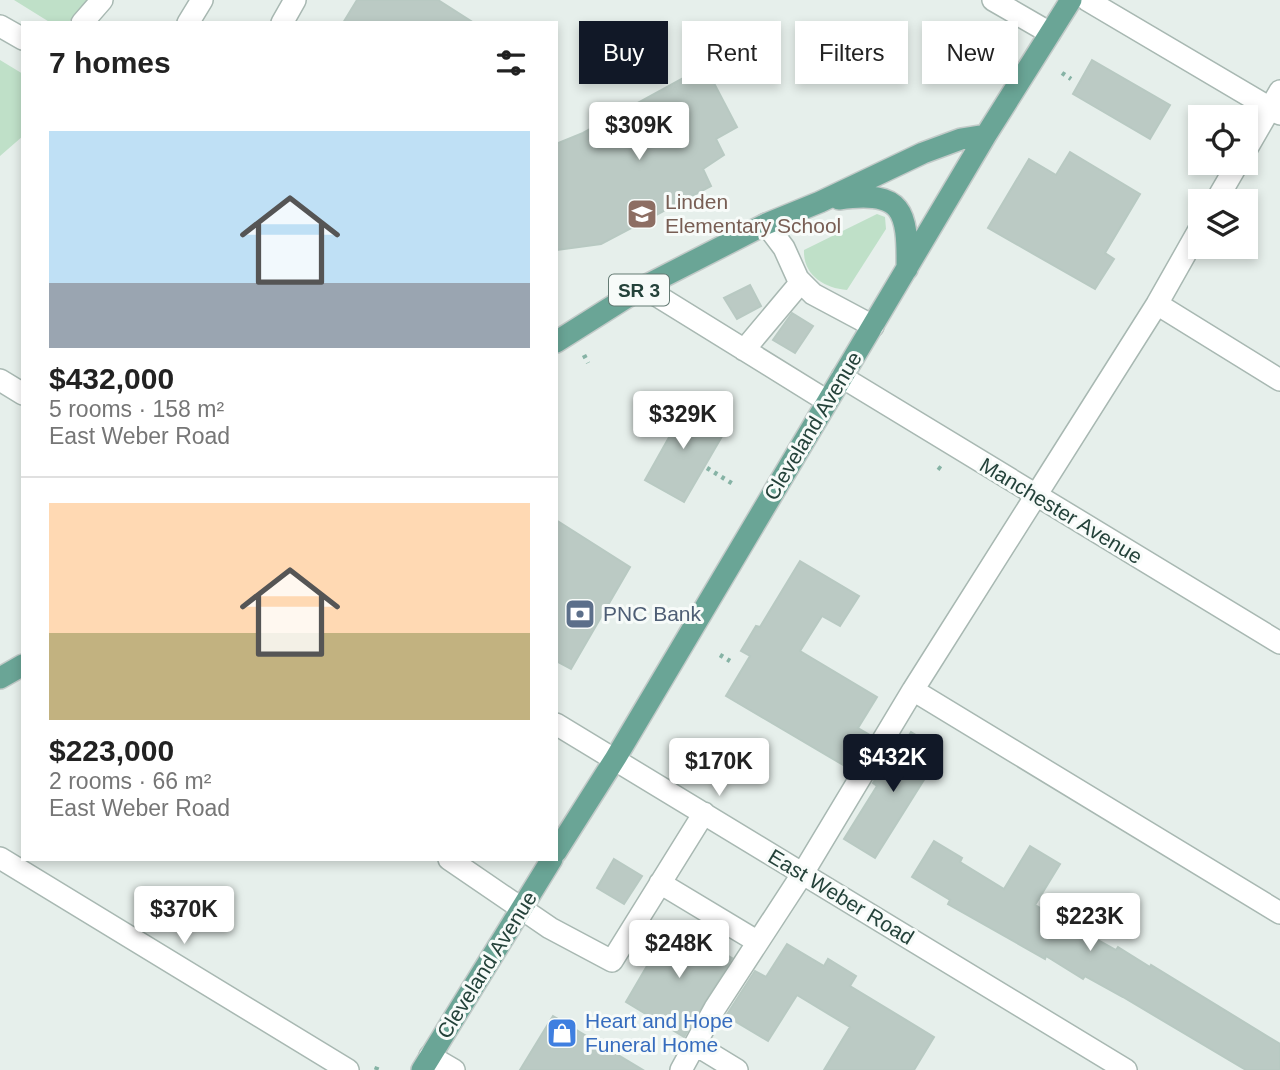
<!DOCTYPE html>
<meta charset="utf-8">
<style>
body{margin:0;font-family:Arial,sans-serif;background:#f6f6f6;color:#222;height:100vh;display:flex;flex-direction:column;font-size:26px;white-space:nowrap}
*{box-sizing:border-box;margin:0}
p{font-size:23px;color:#767676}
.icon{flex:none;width:38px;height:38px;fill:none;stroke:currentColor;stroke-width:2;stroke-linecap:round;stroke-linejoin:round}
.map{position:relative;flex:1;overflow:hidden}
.panel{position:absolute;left:21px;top:21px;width:537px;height:840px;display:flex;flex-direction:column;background:#fff;border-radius:0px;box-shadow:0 4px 10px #0003}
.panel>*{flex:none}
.banner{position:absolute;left:579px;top:21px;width:595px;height:63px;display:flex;gap:14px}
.buttons{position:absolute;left:1188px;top:105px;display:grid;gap:14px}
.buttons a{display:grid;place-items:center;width:70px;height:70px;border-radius:0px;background:#fff;box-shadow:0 4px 10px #0003;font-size:35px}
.price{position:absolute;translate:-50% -60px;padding:0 16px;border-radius:7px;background:#fff;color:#222;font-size:23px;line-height:46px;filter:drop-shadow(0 2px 4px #0008)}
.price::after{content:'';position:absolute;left:50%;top:42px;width:21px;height:16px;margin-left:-10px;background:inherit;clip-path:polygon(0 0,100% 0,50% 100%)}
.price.current{background:#111827;color:#fff}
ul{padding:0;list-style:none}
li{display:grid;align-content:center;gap:14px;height:371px;padding:0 28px}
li+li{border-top:2px solid #e0e0e0}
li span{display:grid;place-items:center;height:217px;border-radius:0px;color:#555}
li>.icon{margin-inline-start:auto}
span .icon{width:126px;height:126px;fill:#fffc;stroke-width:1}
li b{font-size:30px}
h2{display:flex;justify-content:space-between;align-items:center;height:84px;padding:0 28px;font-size:30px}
.tag{padding:0 24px;border-radius:0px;background:#fff;box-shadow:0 4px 10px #0003;font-size:24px;line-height:63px}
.tag.current{background:#111827;color:#fff}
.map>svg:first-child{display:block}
.green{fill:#bfe0c8}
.building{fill:#bbcac4;stroke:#b8c9c2;stroke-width:2}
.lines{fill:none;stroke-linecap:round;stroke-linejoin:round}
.minor-casing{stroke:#a8b8b2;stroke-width:24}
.major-casing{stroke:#c2cac8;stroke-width:24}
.path{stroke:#86b3a5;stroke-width:4.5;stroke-dasharray:3.5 5;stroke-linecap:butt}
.minor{stroke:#fff;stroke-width:21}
.major{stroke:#6aa596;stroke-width:21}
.labels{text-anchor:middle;stroke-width:6;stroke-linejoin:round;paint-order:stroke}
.shield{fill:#f7fbf9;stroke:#637a73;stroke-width:2}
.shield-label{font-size:19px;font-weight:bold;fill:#24423a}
.education-label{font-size:21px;fill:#785e54;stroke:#f7fbf9;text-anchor:start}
.street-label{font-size:21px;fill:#24423a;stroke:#f7fbf9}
.service-label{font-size:21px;fill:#4e5e75;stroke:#f7fbf9;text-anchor:start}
.shop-label{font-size:21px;fill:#366cbe;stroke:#f7fbf9;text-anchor:start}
</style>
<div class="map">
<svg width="1280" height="1070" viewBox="0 0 1280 1070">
<rect width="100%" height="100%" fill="#e6efeb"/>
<path class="green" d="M14,0h74l-20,23h-17z
M0,60l23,14v62l-23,20z
M877,214l8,3 1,12 -39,61c-23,-2 -44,-15 -43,-40z"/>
<path class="building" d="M357,0h81l36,23h-131z
M1092,60l78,45 -20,34 -77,-45z
M705,66l32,61 -21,12 8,16 -21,14 8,17 -110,58 -45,6v-106l27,-11z
M1070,152l70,42 -35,59 9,6 -19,30 -107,-61 41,-69 27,16z
M750,285l11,21 -24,13 -13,-21z
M792,313l21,13 -18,27 -22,-13z
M671,400l54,31 -41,71 -39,-22 27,-48 -14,-8z
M556,520l74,47 -59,102 -15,-8z
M800,561l59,35 -19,30 -18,-10 -22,35 77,46 -19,31 12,7 -20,34 -124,-73 24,-40 -9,-5 15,-25 4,1z
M911,732l31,19 -67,107 -31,-19 33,-53 -4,-3 20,-34 5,3z
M934,841l28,17 -2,4 44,27 26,-43 30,18 -25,41 81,45 2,-3 32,20 1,-2 129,79v26h-34l-123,-73 -38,-21 -2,3 -37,-23 -1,3 -97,-55 2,-4 -38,-23z
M614,859l28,17 -18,28 -27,-16z
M672,923l60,35 -48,79 -58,-35z
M787,944l37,22 4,-7 28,17 -6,10 84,51 -20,33h-90l26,-43 -53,-32 -29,46 -42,-25 29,-45 11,6z
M553,1016l90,54h-123z"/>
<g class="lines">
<g class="minor-casing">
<path id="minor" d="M993,0l57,33
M1087,0l193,114
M82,23l20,-23
M188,23l14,-23
M282,23l13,-23
M0,26l23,13
M1246,150l34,-59
M1216,201l22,-38
M766,224l18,24 14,31 15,15 60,32
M643,287l184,114
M1157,304l123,76
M744,350l57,-68
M842,377l438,266
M0,380l23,14
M913,690l367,223
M556,724l570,346
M0,858l348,212
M449,859l101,69 62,33 92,-148
M660,883l98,59
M696,1045l41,25
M430,1056l24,14
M681,1070l34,-62 88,-135 110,-183 244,-386 43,-76"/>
</g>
<g class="major-casing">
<path id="major" d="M839,199c64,-9 69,11 68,70
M556,342l87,-55 123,-63 54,-22 103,-49 38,-14 25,-4
M0,678l23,-13
M556,852l59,-93 371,-624 85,-135
M422,1070l130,-211"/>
</g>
<path class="path" d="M1062,73l9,6
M584,355l4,8
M938,467l4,3
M707,468l26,16
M720,655l10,6
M376,1070l3,-8"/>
<use href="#minor" class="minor"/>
<use href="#major" class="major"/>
</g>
<defs>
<g id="school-square" transform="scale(1.575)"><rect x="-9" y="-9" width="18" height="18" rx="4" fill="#8d6e63" stroke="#f7fbf9"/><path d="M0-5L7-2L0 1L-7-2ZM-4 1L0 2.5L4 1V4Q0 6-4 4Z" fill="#fff"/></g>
<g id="bank-square" transform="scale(1.575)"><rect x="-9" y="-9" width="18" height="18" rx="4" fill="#5c6f8a" stroke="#f7fbf9"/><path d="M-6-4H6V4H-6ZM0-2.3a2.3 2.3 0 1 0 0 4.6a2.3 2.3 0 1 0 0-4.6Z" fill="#fff"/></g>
<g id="shop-square" transform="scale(1.575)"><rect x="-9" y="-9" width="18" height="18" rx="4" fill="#3f7fe0" stroke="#f7fbf9"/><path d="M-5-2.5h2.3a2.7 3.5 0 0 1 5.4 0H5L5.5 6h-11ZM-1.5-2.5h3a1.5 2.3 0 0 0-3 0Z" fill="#fff"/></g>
</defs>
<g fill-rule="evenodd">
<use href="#school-square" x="642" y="214"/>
<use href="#bank-square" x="580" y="614"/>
<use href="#shop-square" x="562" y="1033"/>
</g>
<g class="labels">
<rect class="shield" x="609" y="274.5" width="60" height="31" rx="5"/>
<g class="shield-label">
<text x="639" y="297">SR 3</text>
</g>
<g class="education-label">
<text x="665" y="209">Linden<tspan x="665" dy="24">Elementary School</tspan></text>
</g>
<g class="street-label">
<text transform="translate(813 426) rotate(-59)" y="7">Cleveland Avenue</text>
<text transform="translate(1061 511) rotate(31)" y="7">Manchester Avenue</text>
<text transform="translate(841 897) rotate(31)" y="7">East Weber Road</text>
<text transform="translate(487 965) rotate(-58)" y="7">Cleveland Avenue</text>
</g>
<g class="service-label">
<text x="603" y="621">PNC Bank</text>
</g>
<g class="shop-label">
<text x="585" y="1028">Heart and Hope<tspan x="585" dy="24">Funeral Home</tspan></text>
</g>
</g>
</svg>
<div class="buttons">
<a><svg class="icon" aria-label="locate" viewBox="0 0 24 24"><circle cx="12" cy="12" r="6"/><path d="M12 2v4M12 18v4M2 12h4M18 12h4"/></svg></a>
<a><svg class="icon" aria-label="layers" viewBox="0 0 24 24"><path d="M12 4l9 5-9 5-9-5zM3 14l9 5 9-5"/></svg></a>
</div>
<b class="price" style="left:639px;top:162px">$309K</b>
<b class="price" style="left:683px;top:451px">$329K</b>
<b class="price current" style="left:893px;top:794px">$432K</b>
<b class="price" style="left:719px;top:798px">$170K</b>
<b class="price" style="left:184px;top:946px">$370K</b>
<b class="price" style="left:1090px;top:953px">$223K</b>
<b class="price" style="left:679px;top:980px">$248K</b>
<div class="banner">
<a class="tag current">Buy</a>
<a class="tag">Rent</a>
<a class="tag">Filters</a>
<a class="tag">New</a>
</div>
<section class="panel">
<h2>7 homes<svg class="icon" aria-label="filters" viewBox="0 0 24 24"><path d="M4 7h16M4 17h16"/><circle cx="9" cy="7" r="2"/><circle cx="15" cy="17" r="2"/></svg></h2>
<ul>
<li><span style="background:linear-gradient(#bfe0f5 70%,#9aa5b1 0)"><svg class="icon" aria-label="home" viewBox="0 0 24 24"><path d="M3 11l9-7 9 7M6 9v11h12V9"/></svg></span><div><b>$432,000</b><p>5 rooms · 158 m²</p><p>East Weber Road</p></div></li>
<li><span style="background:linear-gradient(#ffd9b3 60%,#c2b280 0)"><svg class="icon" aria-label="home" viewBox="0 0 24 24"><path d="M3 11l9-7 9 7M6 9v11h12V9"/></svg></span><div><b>$223,000</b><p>2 rooms · 66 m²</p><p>East Weber Road</p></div></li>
</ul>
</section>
</div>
